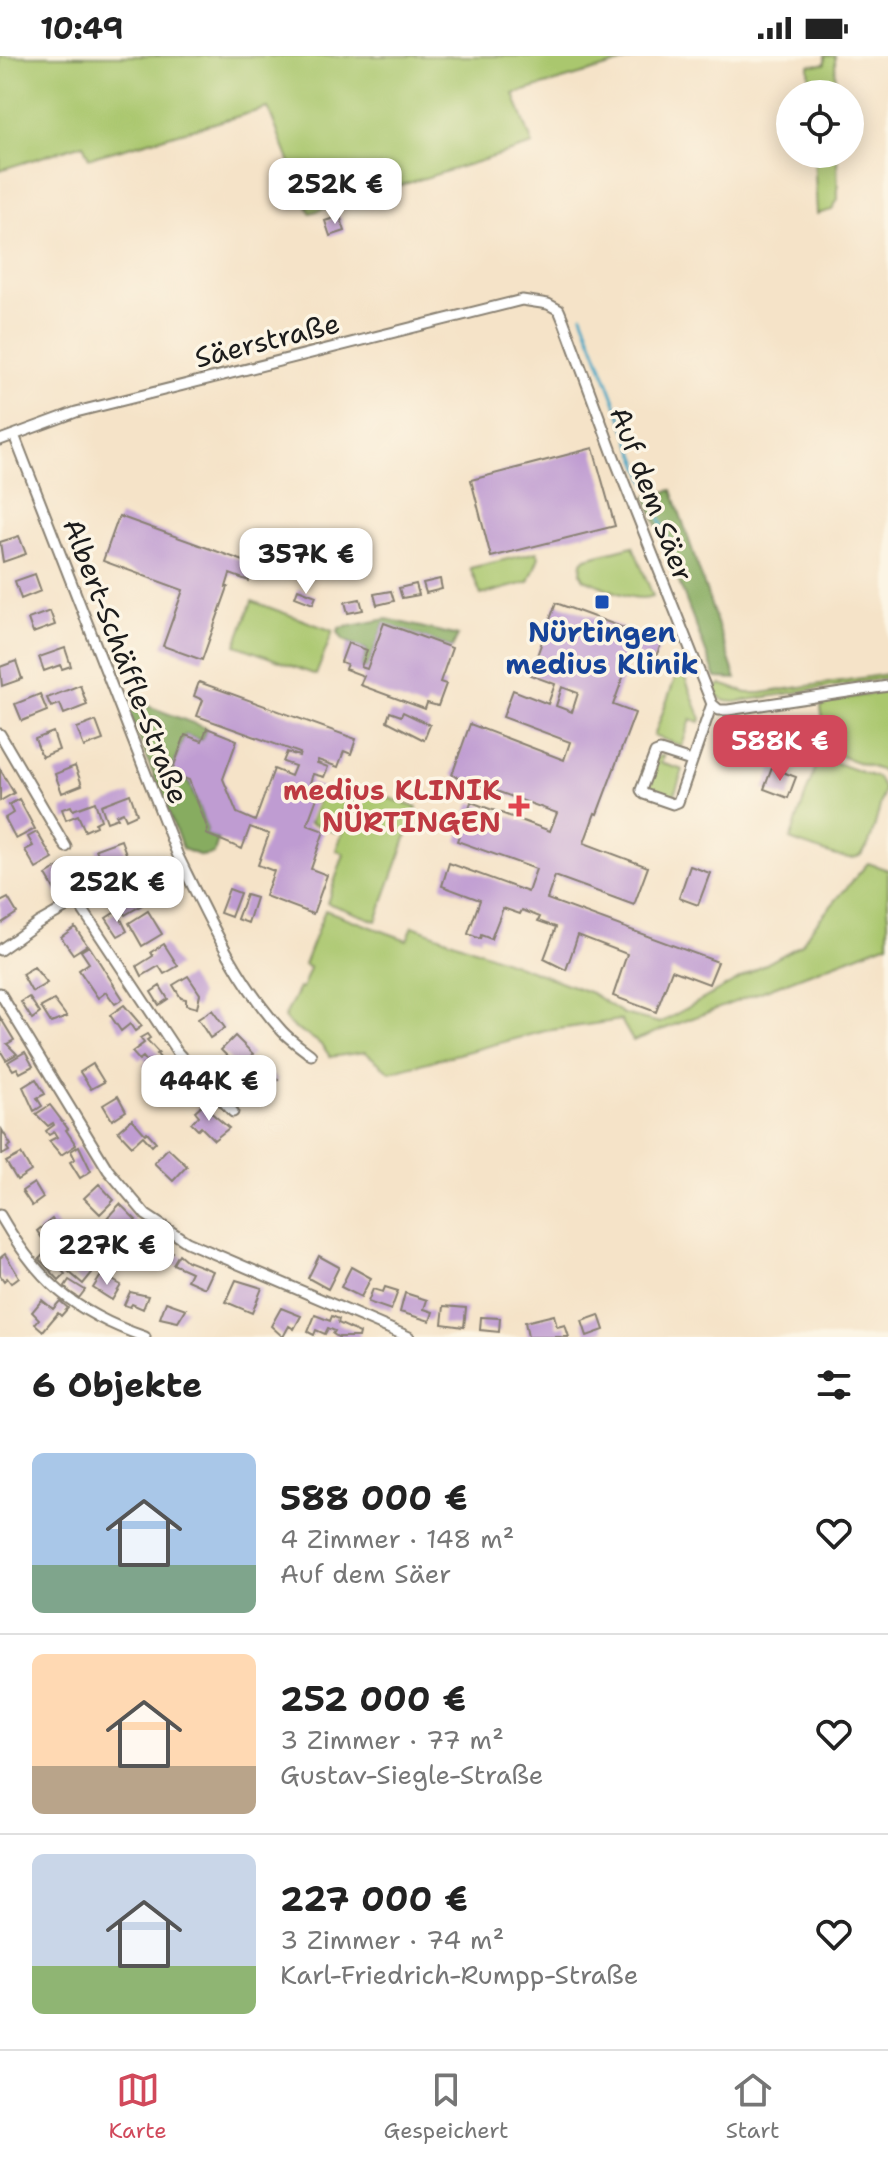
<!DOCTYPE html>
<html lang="de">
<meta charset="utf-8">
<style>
body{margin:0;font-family:"Shantell Sans",sans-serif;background:#f6f6f6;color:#222;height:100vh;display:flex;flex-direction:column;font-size:30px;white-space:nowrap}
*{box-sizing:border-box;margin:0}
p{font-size:26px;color:#767676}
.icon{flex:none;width:44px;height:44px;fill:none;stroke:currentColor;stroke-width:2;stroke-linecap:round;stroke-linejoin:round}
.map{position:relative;height:1281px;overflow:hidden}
.panel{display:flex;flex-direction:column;background:#fff;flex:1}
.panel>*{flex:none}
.controls{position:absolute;left:776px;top:24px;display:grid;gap:16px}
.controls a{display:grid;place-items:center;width:88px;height:88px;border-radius:50%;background:#fff;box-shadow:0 4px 20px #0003;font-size:40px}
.price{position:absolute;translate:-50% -68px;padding:0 18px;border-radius:16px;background:#fff;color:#222;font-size:26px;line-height:52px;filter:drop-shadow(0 2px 4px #0008)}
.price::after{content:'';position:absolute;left:50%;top:48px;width:24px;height:18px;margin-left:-12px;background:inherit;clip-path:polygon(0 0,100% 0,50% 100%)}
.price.on{background:#d1495b;color:#fff}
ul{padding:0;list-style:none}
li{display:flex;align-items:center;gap:24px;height:200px;padding:0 32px}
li+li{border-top:2px solid #e0e0e0}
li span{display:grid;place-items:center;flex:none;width:224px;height:160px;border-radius:12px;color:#555}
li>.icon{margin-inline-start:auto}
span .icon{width:96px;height:96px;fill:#fffc;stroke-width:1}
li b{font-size:34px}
h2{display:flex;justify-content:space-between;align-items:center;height:96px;padding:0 32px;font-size:34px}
.status{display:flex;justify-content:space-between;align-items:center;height:56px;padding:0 40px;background:#fff;direction:ltr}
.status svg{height:22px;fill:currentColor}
.dock{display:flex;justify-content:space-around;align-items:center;height:112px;border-top:2px solid #e0e0e0;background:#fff;font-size:22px;color:#767676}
.dock a{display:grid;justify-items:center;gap:4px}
.dock .on{color:#d1495b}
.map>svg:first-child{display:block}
.green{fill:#aac76e;stroke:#637245;stroke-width:2}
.forest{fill:#87ac61;stroke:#52643e;stroke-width:2}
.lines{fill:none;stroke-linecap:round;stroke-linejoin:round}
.stream{stroke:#45a6c4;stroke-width:3}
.building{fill:#bf9cd2;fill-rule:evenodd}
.minor-casing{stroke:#888072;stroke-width:13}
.minor{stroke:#fff;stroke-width:9}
.transit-dot{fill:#1a4fb4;stroke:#fcf5e5;stroke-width:3}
.health-dot{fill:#e0444e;stroke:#fcf5e5;stroke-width:3}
.labels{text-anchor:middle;stroke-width:7;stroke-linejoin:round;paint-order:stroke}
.street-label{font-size:28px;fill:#1c1c1c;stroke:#fcf5e5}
.transit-label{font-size:28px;font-weight:bold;fill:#164399;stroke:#fcf5e5}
.health-label{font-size:28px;font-weight:bold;fill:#be3a42;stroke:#fcf5e5;text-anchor:end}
</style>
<div class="status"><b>10:49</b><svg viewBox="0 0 49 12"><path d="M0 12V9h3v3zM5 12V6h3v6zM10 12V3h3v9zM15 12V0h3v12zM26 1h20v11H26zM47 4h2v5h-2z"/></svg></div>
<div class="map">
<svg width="888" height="1281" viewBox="0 0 888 1281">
<rect width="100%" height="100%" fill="#fcf5e5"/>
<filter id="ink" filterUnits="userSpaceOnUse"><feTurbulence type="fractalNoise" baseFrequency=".0125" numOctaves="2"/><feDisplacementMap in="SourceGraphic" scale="16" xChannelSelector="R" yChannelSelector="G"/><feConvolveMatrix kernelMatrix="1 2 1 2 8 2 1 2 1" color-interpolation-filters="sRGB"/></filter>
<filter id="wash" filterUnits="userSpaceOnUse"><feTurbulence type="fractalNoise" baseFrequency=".006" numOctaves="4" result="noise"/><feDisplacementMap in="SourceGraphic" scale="32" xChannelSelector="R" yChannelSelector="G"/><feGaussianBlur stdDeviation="1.8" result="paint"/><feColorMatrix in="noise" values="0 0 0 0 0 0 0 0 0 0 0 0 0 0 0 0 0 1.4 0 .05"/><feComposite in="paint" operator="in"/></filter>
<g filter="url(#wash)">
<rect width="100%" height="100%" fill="#f5e3c8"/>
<path class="green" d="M0,0h645l-131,38 19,51 -223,68 -42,-105 -179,50 -6,-14 -83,26z
M825,0h10l1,38h-26l-1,-29 16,-1z
M814,98h23l1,45 -6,11 -15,4z
M633,490l20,50c-20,8 -49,-10 -69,-17l-3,-6 1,-11 4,-4z
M537,496l2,5 -10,25 -48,13 -11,-27z
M252,545l81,30 -17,44 -80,-30z
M680,609l21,54 -1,3 -9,-3 -9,27 -28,-10z
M888,618v4l-153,24 -10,-1 -10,-7v-6l6,-4 26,9h14z
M888,635v82l-53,-19 -10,-22 -4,-24 4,-6z
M664,699l-3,8 22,7 -9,25 -7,3 -18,-7 -3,-7 11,-27z
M819,701l59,21 6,12c-21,82 -15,78 -94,50z
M359,731l58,21 -41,113 -49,-18 17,-49 -8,-4z
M322,736l24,9 -11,31 -25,-9z
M868,807l20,7v73l-255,98 -12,-21 -76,11 -155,41 -25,-20 -35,5c-15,-26 -31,-19 -46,-39l15,-30 3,1 8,-21 -6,-3 21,-55 82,30 6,-14 178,67 33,21 36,9 142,-79 8,-14z"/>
<path class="forest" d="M672,434l64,189 -20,-1 -70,-181z
M387,563l71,17 -6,12 -68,-24 -17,45 -6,-2 6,-17 -24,-10 -5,-8 1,-4z
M124,645h11l71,27 -4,13 -17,-6 -14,39 17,6 20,50 -2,4 12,5 -4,15 -13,2 -18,-7z"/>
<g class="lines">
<path class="stream" d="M582,259l65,170
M653,444l23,62"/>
</g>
<g id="blocks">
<path class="building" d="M340,160l5,15 -15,5 -5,-15z
M593,392l22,78 -124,31 -20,-77z
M119,460l136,49 -6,16 -19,-7 -4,13h2l-26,73 -39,-14 20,-56 -80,-29z
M19,480l7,18 -23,8 -3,-20z
M35,518l6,17 -20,8 -6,-18z
M440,523l2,10 -16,4 -3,-10z
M416,528l3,11 -17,3 -3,-10z
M298,533l18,7 -3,8 -18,-7z
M391,535l3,10 -17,4 -3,-11z
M360,543l3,11 -15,3 -3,-11z
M556,547l106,39 -8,19 -22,-8 -19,52 22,8 -38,101 -2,-1 -11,30 64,24 -14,38 -79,-29 -8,23 171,63 -9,22 -37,-14 -16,42 -43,-16 14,-42 -49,-19 -12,35 -22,-11 12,-32 -18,-6 2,-4 -18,-7 -2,4 -17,-6 -12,31 -10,-4 -1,4 -12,-5 12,-34 -38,-14 7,-23 79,29 8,-23 -79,-28 14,-39 79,29 7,-18 -105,-38 18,-51 94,36 6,-18 -67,-25 10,-27 35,14 7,-20 -25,-9zM562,631l16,6 -6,19 -16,-6z
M50,555l5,14 -22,8 -5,-14z
M384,567l68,25 -12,34 6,2 -8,22 -11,-3 -2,6 -65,-24 4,-9 -19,-7 2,-5 -6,-2 7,-19 19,7 -6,17 6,2z
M65,592l6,18 -9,3 -2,-4 -16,6 -5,-14z
M16,605l6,18 -20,7 -2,-19z
M199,626l157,57 -5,15 -7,-3 -6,16 -20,-7 -1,3 11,4 -4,10 -11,-3 -3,9 11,4 -14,38 17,6 -13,38 16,6 -14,39 -48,-18 9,-25 -16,-6 11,-31 -19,-7 -8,22 -36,-15 2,-4 -19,-50 -18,-6 14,-39 17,6 5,-13 30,12 -14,39 14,34 18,8 19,-52 17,7 4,-10 -12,-4 4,-10 12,4 1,-3 -103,-37 6,-16 -9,-4z
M80,629l7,20 -23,9 -4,-10 -9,3 -4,-9z
M40,638l7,17 -25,10 -7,-17z
M390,656l11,4 2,-4 27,13 -6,15 -37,-19z
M96,665l7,19 -19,7 -7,-19z
M53,676l6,18 -17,7 -7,-18z
M75,710l7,19 -20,8 -7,-19z
M772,712l24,9 -8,21 -24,-9z
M0,713l14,24 -14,8z
M130,738l7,20 -11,5 -3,-7 -7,3 2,3 -11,4 -6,-17z
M19,743l16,30 -19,10 -11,-21 8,-5 -4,-8z
M95,746l6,18 -6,3 1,3 -11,5 -7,-16 -12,5 -4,-11 9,-3 2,4z
M37,776l16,27 -17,10 -11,-19 8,-4 -5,-9z
M121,784l7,19 -15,6 -2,-5 -10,3 -5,-14z
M81,805l6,9 -14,9 4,7 -18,11 -13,-22 18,-11 3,5z
M690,810l20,7 -12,32 -19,-7z
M129,826l13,23 -17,10 -14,-23z
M229,833l11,4 -9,24 -11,-4z
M246,839l10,3 -8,25 -11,-4z
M8,842l9,15 -17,11v-22z
M117,855l10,20 -9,5 -12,-18z
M148,855l14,23 -20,12 -13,-23z
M75,871l12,18 -14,9 -12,-17z
M164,888l14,22 -14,8 -5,-8 -17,10 -5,-10 16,-10 -2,-4z
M89,890l34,53 -8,5 -9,-12 -8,6 -19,-28 10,-7 -8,-12z
M34,911l13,16 -15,9 -10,-18z
M188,920l12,18 -3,14 -11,-3v-6l-5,-1 -8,-13z
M160,930l8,13 -9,6 -8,-13z
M29,941l11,16 -8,6 -11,-17z
M54,944l13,17 -16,6 -10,-16z
M124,949l18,21 -7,5 -5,-7 -9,7 -11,-16z
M212,954l13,18 -15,10 -12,-19z
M0,961l14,23 -7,4 10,10 -11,6 -6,-10z
M147,978l3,4 -3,2 12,13 -2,1 10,13 2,-1 4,4 -9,7 -4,-5 -7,5 -10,-12 4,-3 -4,-5 -4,3 -7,-8 12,-9 -4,-5z
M235,980l18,18 -14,14 -18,-18z
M25,996l8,14 -13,7 -3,-5 -4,2 -5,-8z
M93,1008l11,18 -13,7 -11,-17z
M255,1010l4,4 2,-3 17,13 -15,14 -19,-18z
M36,1023l9,15 -8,4 5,8 -8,5 -11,-24z
M118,1040l8,15 -14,9 -9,-15z
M50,1049l18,24 -2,1 10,15 -15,10 -12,-14 8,-4 -3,-5 -5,3 -3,-4 8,-6 -1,-2 -5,3 -12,-12z
M202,1049l27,23 -15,12 -13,-13 -3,3 -7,-7 8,-7 -4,-5z
M132,1063l13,15 2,-2 9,10 -4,4 -9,-10 -11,10 -14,-15z
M2,1074l9,15 -4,3 2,3 -7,4z
M79,1090l12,25 -11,7 -10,-16 5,-3 -4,-8z
M168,1092l19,18 -14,15 -19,-18z
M21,1098l10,17 -14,9 -11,-18z
M34,1127l9,15 -11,8 -10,-15z
M99,1128l15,16 -14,14 -16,-16z
M120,1148l16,16 -16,15 -15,-15z
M52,1163l18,24 -16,12 -17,-24z
M139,1171l33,25 -11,14 -14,-11 3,-4 -18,-13z
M75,1195l21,17 -13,16 -21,-18z
M45,1197l20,21 -6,6 -20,-21z
M5,1198l14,23 -8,6 -4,-5 -3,3 -4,-6v-17z
M179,1198l8,7 26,10 -8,17 -18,-8 4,-8 -18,-8z
M319,1200l20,11 -11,22 -20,-11z
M351,1211l20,11 -10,19 -20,-10z
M102,1218l19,11 -9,15 -19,-12z
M69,1224l16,10 -6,8 -12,-8 -2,-4z
M236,1224l26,8 -10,25 -26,-11z
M385,1231l13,4 -7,19 -23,-8 5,-13 10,3z
M130,1236l18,4 -5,13 -11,-5 -2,3 -6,-2z
M405,1237l22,7 -3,9 9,3 -3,9 -30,-9z
M42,1244l11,9 7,-8 8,7 -7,8 -3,-3 -15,18 -8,-7 4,-5 -7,-7z
M166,1246l20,7 -8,13 -18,-4z
M444,1250l22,2 -2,19 -22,-3z
M281,1252l20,8 -7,13 -5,-3 -6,11 -12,-11z
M315,1259l15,6 2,-5 7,3 -1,4 22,10 -1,4h-21l-5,-3 2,-3 -7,-3 -3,6 -9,-4 -2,5 -6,-3z
M554,1259l3,12 8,-2 4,12h-41l-3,-15z
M599,1259l5,15 -17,6 -5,-15z
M481,1261l19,1 -1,14 -19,-2z"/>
</g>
</g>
<g filter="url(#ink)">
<use href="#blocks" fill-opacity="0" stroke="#888072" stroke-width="2"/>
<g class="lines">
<g class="minor-casing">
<path id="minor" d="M14,379l164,421c29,59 59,126 104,175 8,9 19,16 29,24
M0,384l76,-28 446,-112 26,4 11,6 5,12 50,135 98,247 7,6h9l160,-24
M0,678l66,113
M691,705l-31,-10 -5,2 -14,37 3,4 29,10 5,-2 34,-98
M0,894l38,-27 39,-22 101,152 55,59
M0,937l108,177 38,45 41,27 222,95
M0,1159c38,66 73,97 145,122"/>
</g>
<use href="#minor" class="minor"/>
</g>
</g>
<rect class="transit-dot" x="594" y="538" width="16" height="16" rx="4"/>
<path class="health-dot" d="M515 738h8v8h8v8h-8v8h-8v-8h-8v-8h8z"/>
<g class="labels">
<g class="street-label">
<text transform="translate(267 284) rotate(-14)" y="10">Säerstraße</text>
<text transform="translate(652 438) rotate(69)" y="10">Auf dem Säer</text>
<text transform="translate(126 605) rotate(69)" y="10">Albert-Schäffle-Straße</text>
</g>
<g class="transit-label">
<text x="602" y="586">Nürtingen<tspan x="602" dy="32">medius Klinik</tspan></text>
</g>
<g class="health-label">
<text x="501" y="744">medius KLINIK<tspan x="501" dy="32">NÜRTINGEN</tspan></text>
</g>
</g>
</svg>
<div class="controls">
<a><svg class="icon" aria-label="locate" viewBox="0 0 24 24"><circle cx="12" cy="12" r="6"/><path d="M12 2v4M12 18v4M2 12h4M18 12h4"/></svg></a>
</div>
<b class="price" style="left:335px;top:170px">252K €</b>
<b class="price" style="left:306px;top:540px">357K €</b>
<b class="price on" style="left:780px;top:727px">588K €</b>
<b class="price" style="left:117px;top:868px">252K €</b>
<b class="price" style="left:209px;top:1067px">444K €</b>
<b class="price" style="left:107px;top:1231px">227K €</b>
</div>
<section class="panel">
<h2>6 Objekte<svg class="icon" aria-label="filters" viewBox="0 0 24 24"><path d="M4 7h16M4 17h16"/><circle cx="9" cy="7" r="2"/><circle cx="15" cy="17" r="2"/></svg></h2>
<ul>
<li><span style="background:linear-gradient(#a9c7e8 70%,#7fa58c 0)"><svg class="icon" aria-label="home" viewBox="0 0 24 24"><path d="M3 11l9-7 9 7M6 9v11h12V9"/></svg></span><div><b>588 000 €</b><p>4 Zimmer · 148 m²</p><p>Auf dem Säer</p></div><svg class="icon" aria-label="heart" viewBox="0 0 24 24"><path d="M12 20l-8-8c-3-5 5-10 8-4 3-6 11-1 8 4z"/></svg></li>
<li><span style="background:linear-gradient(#ffd9b3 70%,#b9a48a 0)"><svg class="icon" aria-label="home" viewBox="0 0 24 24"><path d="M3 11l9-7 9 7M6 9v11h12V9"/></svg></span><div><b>252 000 €</b><p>3 Zimmer · 77 m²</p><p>Gustav-Siegle-Straße</p></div><svg class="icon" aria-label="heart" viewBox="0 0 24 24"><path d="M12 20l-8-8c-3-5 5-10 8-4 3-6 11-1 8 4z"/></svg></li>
<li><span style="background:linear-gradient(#c9d6e8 70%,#8fb573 0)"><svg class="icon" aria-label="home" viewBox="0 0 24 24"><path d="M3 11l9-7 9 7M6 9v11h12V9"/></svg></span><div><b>227 000 €</b><p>3 Zimmer · 74 m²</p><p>Karl-Friedrich-Rumpp-Straße</p></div><svg class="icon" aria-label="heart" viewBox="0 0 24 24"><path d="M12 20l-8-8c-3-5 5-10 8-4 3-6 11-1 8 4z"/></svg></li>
</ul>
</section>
<nav class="dock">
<a class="on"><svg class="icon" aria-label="map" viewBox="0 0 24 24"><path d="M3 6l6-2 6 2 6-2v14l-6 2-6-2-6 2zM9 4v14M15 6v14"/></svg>Karte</a>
<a><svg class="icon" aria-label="saved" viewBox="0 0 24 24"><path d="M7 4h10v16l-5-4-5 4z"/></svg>Gespeichert</a>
<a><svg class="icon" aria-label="home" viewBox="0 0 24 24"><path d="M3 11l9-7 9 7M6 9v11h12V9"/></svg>Start</a>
</nav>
